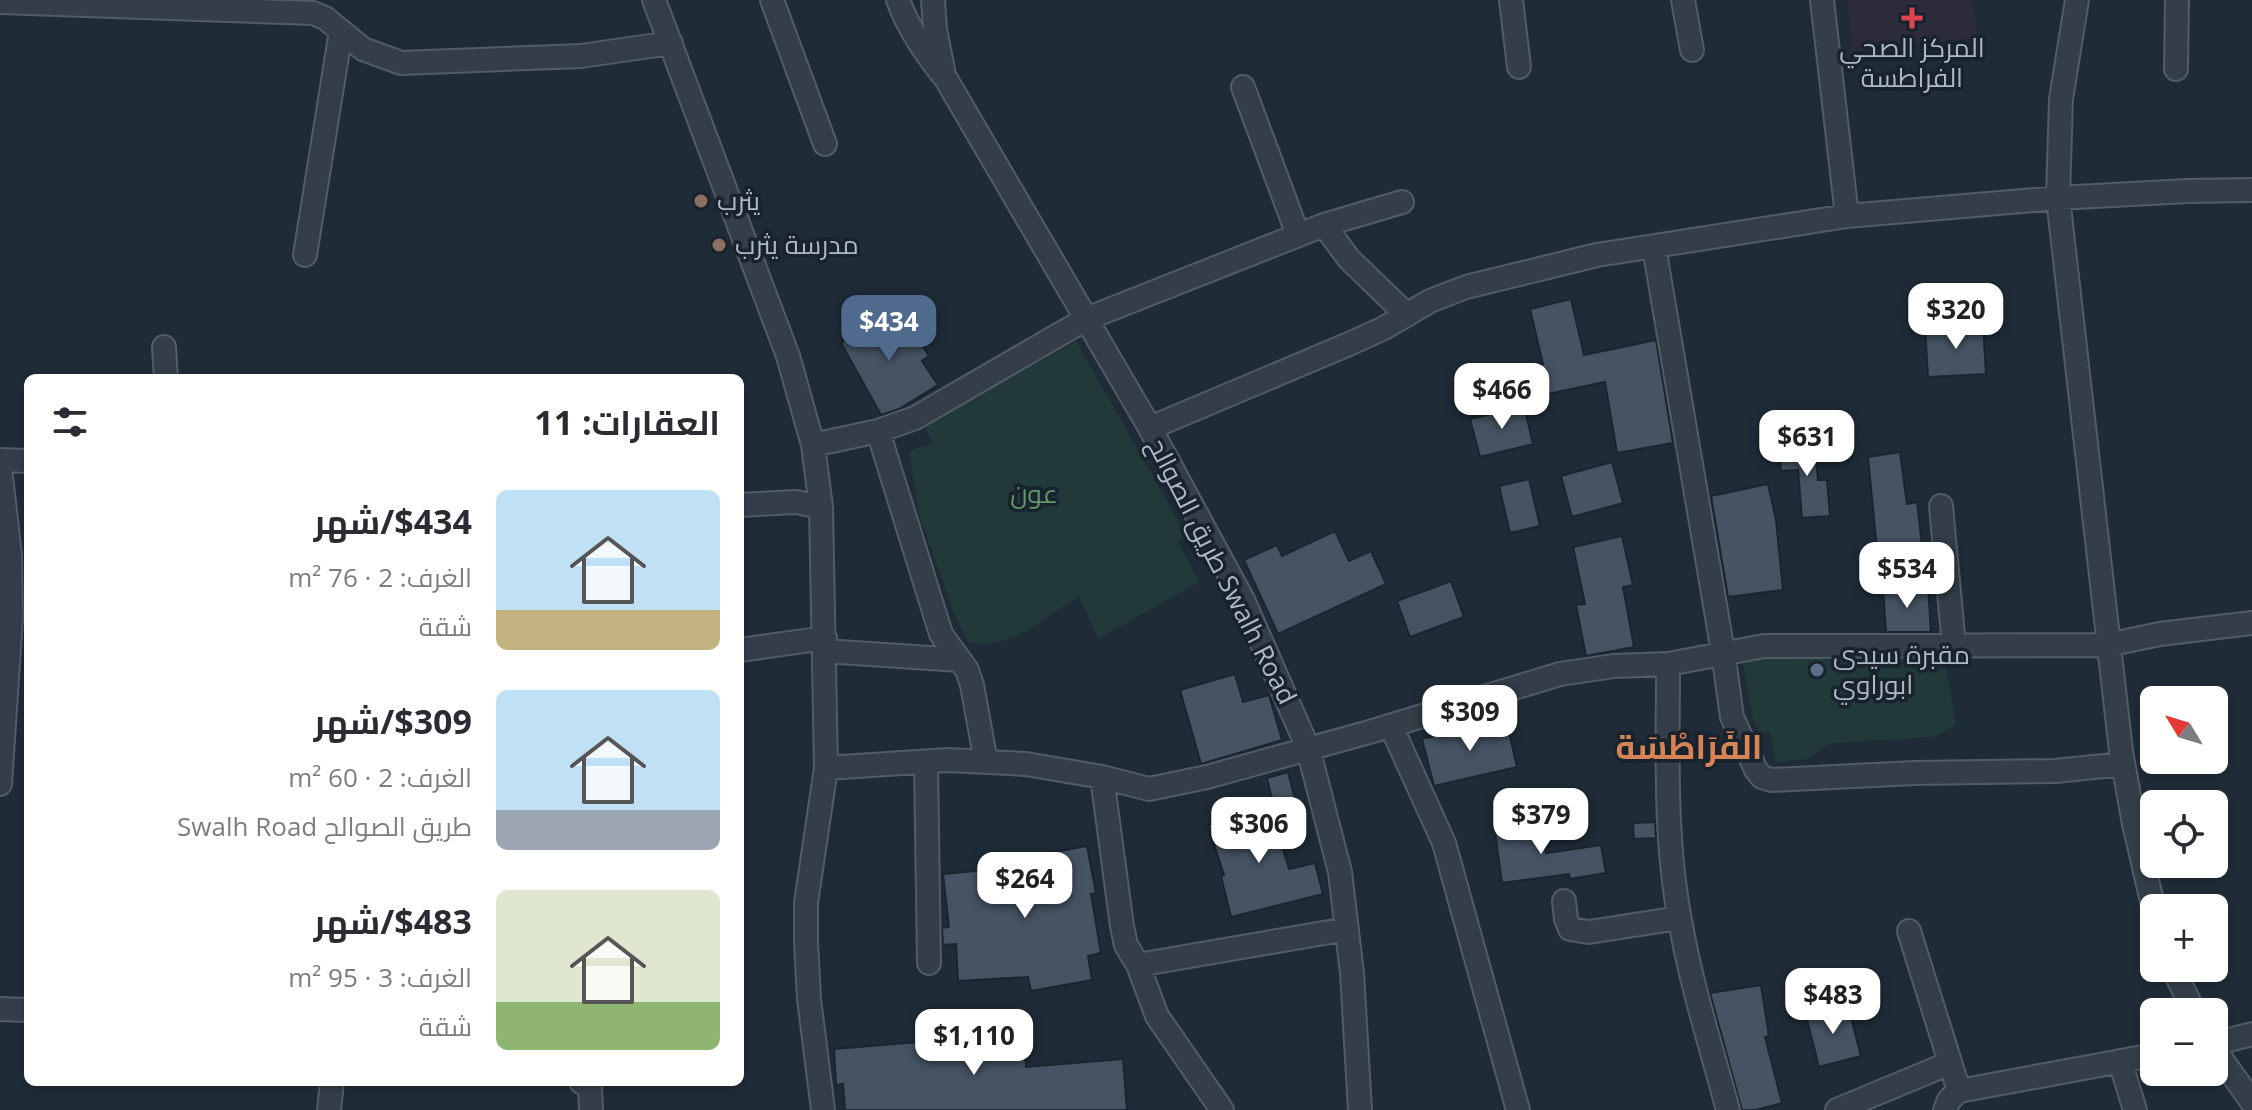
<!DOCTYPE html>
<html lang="ar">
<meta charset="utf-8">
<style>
body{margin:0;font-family:"Open Sans",Cairo,sans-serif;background:#f7f7f7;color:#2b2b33;direction:rtl;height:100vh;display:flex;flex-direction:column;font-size:30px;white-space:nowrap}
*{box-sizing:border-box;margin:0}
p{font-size:26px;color:#7c7c81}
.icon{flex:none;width:44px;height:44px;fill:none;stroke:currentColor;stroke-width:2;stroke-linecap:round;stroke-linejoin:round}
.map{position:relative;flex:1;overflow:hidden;direction:ltr}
.drawer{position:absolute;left:24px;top:374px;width:720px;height:712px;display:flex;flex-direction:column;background:#fff;border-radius:12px;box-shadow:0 2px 6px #0004;direction:rtl}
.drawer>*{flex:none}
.needle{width:52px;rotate:308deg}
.buttons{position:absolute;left:2140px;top:686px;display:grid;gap:16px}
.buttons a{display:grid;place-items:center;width:88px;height:88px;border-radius:12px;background:#fff;box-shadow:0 2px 6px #0004;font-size:40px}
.price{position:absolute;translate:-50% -68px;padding:0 18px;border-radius:16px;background:#fff;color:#222;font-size:26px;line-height:52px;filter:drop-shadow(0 2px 4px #0008)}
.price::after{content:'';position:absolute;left:50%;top:48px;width:24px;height:18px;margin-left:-12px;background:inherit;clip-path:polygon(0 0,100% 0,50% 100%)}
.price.current{background:#4f6a8d;color:#fff}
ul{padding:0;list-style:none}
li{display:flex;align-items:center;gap:24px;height:200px;padding:0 24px}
li span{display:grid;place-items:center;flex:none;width:224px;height:160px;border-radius:12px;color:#555}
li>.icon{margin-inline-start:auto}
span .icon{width:96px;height:96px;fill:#fffc;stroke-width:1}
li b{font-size:34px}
h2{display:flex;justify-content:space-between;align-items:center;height:96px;padding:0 24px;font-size:34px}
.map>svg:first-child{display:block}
.medical{fill:#2c2b3a}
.green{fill:#213939}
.building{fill:#455363;stroke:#1b252f;stroke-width:2}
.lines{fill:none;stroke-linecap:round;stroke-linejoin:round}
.minor-casing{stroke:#515c67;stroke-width:26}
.minor{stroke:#333e49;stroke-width:22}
.health-dot{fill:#e0444e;stroke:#19232d;stroke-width:3}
.education-dot{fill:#8d6e63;stroke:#19232d;stroke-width:3}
.service-dot{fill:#5c6f8a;stroke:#19232d;stroke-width:3}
.labels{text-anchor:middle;stroke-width:7;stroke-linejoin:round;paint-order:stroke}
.poi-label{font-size:26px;fill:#adb9c6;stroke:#19232d;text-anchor:start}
.park-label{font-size:26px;fill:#64976c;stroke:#19232d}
.street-label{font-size:26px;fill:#adb9c6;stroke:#19232d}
.district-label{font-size:34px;font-weight:bold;fill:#d78557;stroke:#19232d}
</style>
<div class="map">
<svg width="2252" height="1110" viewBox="0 0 2252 1110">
<rect width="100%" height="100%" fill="#1f2c38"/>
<path class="medical" d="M1847,0h126l4,37 -124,15z"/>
<path class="green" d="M1076,341l109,192 -7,9 21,40 -101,57 -19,-42c-43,22 -60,53 -111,45l-14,-29 -35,-99 -10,-63 24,-8 -8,-15 13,-9z
M1943,651l13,74 -22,12 -104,6 -20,15 -34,5 -6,-31 -11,1 -6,-14 -11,-60z"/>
<path class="building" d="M1571,299l13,56 72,-15 17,103 -56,10 -12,-71 -67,14 -6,-30 11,-2 -13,-55z
M891,310l22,33 7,-1 9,14 -7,5 16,24 -39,24 -18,6 -40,-72 32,-20 -1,-6z
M1983,325l3,49 -58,3 -3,-49z
M1524,406l9,38 -53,13 -10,-38z
M1815,442l3,38h9l3,36 -28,2 -4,-48 -17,1 -2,-26z
M1900,452l7,52 10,-2 6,52 -45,6 -10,-103z
M1612,462l11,41 -51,14 -11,-41z
M1529,479l11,47 -30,7 -11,-47z
M1768,484l8,36 7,70 -55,7 -17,-101z
M1335,531l14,30 22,-10 15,33 -108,50 -34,-74 33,-15 5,11z
M1622,536l11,49 -10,2 11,60 -48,9 -10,-51 9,-1 -12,-57z
M1451,581l13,36 -54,20 -13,-36z
M1928,587l3,45h-45l-3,-43z
M1235,674l8,28 26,-7 13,45 -81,24 -21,-74z
M1506,719l11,48 -83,19 -12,-47z
M1288,772l10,39 -22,5 -9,-38z
M1270,806l19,63 26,-6 8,31 -92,23 -10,-41 3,-1 -16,-50z
M1526,821l1,4 14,-2 5,30 55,-8 5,28 -36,6 -1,-5 -67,9 -8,-57z
M1655,822l1,16 -22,1 -1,-16z
M1087,846l9,47 -5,1 10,59 -13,3 4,24 -61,11 -3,-14 -70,4 -2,-37 -13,1 -1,-17 7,-1 -6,-53 63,-6 -1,-7z
M1761,985l8,51 -4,1 17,66 -26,7h-14l-32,-117z
M1848,1006l13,50 -42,11 -13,-51z
M1023,1024l3,43 97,-8 4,51h-282l-2,-26 -7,1 -2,-36 131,-11 -1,-10z"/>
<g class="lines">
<g class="minor-casing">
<path id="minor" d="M654,0l134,356 25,89 8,62 5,261 -20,135v39l3,57 14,111
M772,0l53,144
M898,0c11,30 28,54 48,79l204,349 93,172 65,148 32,124 12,101 8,137
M933,0l2,29 8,41
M1511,0l8,67
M1683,0l9,50
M1822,0l25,216
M2077,0l-16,99 -3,99 63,553 13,73 20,86
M0,2l313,11 12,5 38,31 38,14 180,-7 90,-13
M2176,69l1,-69
M1243,87l55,148
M1324,225l25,34 58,56
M1654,247l69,405 9,65 24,53 6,7 9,3 144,-7 140,-2 68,-7
M305,255l36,-224
M164,347l2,31
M1150,428l199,-84 35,-16 46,-27 36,-14 131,-32 250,-39 211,-18 129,-7 65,-1
M878,431l63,203 26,36 5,15 14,77
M813,445l65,-14 37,-13 171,-99 238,-94 78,-23
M0,460l28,1
M0,468l10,87 1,63 -11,166
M740,505l56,-3 25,5
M1941,506l13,140
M740,650l85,-12
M824,651l136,9
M1668,664c0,85 -4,172 12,256 11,64 31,127 48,190
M1391,726l53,117 74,267
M926,762l3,201
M826,768l122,-8 78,4 76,13 47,12 58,-12 166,-46 187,-57 54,-8 54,-2 96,-18 343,-1 53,-11 92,-11
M1102,777l20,149 4,19 12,20 209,-36
M1564,901l2,18 4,10 19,3 90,-14
M1909,931l50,160 -10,9 -4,10
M1138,965l19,51 65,94
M2173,968l21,44
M0,1009l28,1
M2214,1044l38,-10
M2214,1049l38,53
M2120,1061l15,49
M581,1082l9,5 1,23
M1959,1091l195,-36
M329,1110l3,-28
M1837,1110l113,-47"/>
</g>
<use href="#minor" class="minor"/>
</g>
<path class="health-dot" d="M1908 6h8v8h8v8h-8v8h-8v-8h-8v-8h8z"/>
<g class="education-dot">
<circle cx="701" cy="201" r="8"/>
<circle cx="719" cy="245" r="8"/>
</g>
<circle class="service-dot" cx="1817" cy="670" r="8"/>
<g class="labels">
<g class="poi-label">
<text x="1912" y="57" text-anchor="middle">المركز الصحي<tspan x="1912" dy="30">الفراطسة</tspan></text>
<text x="717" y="210">يثرب</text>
<text x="735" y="254">مدرسة يثرب</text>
<text x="1833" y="664">مقبرة سيدى<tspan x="1833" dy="30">ابوراوي</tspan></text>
</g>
<g class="park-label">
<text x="1034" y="503">عون</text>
</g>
<g class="street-label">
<text transform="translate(1222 571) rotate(63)" y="9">طريق الصوالح Swalh Road</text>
</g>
<g class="district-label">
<text x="1689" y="759">الفَرَاطْسَة</text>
</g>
</g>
</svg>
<div class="buttons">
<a><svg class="needle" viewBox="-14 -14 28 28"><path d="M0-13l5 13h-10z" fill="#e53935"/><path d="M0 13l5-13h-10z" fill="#7c7c81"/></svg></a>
<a><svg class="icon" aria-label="locate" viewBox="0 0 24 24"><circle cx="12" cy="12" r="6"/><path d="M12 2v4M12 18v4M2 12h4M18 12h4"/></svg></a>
<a>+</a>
<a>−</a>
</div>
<b class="price" style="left:1956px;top:351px">$320</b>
<b class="price current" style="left:889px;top:363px">$434</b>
<b class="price" style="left:1502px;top:431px">$466</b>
<b class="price" style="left:1807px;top:478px">$631</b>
<b class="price" style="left:1907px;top:610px">$534</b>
<b class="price" style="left:1470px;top:753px">$309</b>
<b class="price" style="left:1541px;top:856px">$379</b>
<b class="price" style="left:1259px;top:865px">$306</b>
<b class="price" style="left:1025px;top:920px">$264</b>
<b class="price" style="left:1833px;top:1036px">$483</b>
<b class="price" style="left:974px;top:1077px">$1,110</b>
<section class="drawer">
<h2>العقارات: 11<svg class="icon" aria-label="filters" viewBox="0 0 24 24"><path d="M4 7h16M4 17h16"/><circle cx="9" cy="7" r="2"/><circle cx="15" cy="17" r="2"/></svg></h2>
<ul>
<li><span style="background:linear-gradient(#bfe0f5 75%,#c2b280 0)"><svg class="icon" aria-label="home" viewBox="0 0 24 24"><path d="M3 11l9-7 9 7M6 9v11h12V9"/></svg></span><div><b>$434/شهر</b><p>الغرف: 2 · 76 m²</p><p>شقة</p></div></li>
<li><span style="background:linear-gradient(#bfe0f5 75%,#9aa5b1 0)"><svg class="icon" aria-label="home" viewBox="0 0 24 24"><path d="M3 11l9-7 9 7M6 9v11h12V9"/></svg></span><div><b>$309/شهر</b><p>الغرف: 2 · 60 m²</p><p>طريق الصوالح Swalh Road</p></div></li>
<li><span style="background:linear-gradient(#dfe7d0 70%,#8fb573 0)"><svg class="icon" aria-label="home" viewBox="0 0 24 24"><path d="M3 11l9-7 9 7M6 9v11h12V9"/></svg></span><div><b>$483/شهر</b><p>الغرف: 3 · 95 m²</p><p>شقة</p></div></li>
</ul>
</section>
</div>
